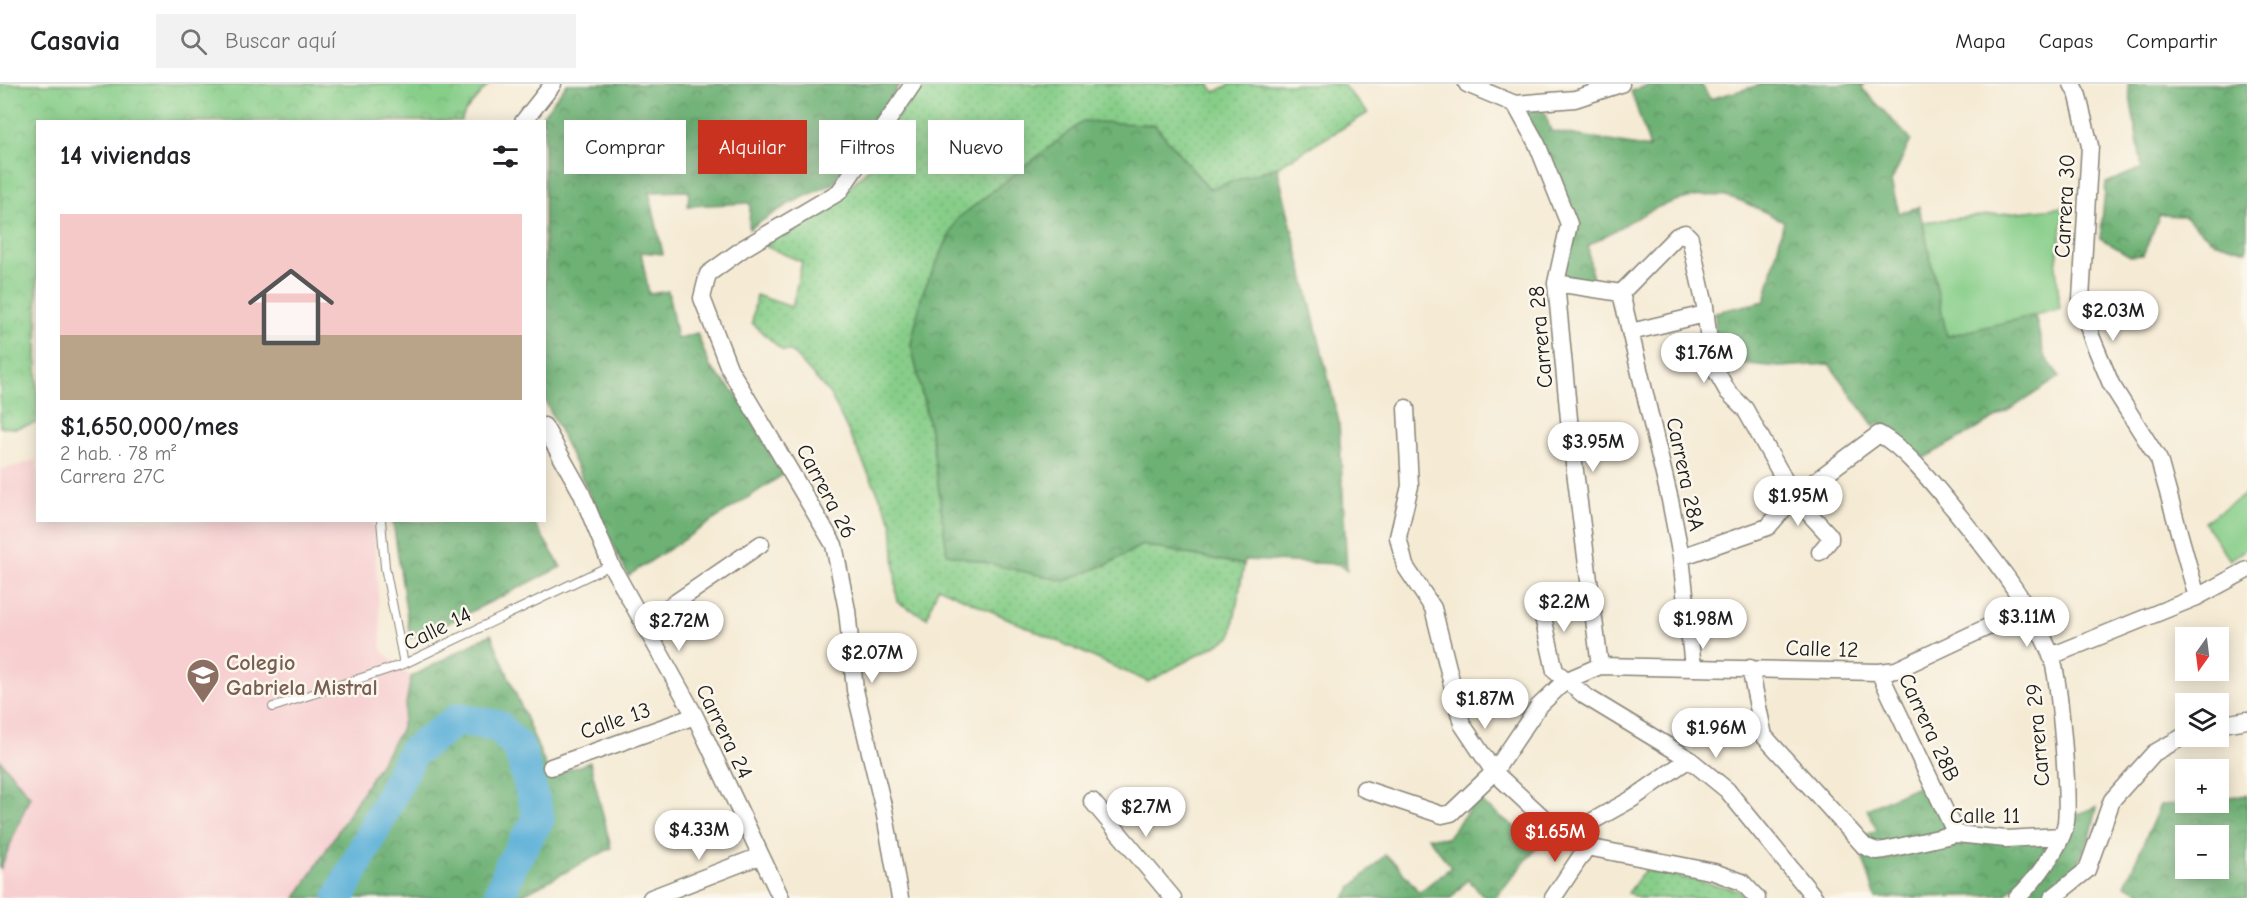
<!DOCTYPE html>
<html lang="es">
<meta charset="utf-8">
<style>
body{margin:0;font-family:"Comic Neue",sans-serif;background:#f2f2f2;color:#202124;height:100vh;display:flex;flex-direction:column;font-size:22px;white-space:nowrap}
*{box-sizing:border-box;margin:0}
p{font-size:20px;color:#757577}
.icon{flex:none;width:33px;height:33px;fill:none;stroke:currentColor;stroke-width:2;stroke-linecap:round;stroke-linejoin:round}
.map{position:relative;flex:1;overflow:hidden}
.panel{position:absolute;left:36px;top:36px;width:510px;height:402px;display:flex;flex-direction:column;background:#fff;border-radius:0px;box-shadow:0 3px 15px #0003}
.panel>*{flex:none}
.top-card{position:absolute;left:564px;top:36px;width:570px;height:54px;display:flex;gap:12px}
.needle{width:39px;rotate:194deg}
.fabs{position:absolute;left:2175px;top:543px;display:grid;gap:12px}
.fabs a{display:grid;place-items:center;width:54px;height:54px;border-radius:0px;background:#fff;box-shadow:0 3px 15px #0003;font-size:30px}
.price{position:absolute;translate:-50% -51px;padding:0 14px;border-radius:21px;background:#fff;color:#222;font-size:20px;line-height:39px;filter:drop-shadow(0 2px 3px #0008)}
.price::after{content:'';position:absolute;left:50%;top:36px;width:18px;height:14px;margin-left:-9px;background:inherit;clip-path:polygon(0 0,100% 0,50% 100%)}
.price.selected{background:#c8321e;color:#fff}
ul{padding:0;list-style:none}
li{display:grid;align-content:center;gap:12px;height:318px;padding:0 24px}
li span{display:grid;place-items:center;height:186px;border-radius:0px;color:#555}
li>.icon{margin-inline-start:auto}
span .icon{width:108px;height:108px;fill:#fffc;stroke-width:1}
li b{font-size:26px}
h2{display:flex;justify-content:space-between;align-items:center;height:72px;padding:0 24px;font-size:26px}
.tag{padding:0 21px;border-radius:0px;background:#fff;box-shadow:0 3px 15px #0003;font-size:21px;line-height:54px}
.tag.selected{background:#c8321e;color:#fff}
header{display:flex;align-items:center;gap:36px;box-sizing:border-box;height:84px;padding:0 30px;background:#fff;border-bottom:2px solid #e0e0e0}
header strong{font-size:28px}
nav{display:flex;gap:33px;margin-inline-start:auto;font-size:21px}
.search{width:420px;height:54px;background:#f2f2f2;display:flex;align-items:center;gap:15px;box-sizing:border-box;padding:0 21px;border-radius:0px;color:#757577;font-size:22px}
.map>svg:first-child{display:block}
.built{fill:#f7cfd1}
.grass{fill:url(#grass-dots);stroke:#527552;stroke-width:1.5}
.forest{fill:url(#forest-crowns);stroke:#446648;stroke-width:1.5;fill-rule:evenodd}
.park{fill:url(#park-crowns);stroke:#527552;stroke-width:1.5}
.garden{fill:#87ce89;stroke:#527552;stroke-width:1.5}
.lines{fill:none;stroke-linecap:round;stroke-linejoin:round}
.river{stroke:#5cb0d8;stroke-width:32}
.service-casing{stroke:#888478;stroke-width:10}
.minor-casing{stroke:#888478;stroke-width:19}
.service{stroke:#fff;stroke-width:8}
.minor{stroke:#fff;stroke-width:16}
.labels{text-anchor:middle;stroke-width:5;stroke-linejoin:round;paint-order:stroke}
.street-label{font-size:22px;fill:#1c1c1c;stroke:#fbf7ec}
.education-label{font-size:22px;font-weight:bold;fill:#785e54;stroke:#fbf7ec;text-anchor:start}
</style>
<header>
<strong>Casavia</strong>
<div class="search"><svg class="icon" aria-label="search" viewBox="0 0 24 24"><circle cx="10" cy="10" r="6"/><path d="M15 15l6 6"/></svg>Buscar aquí</div>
<nav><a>Mapa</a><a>Capas</a><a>Compartir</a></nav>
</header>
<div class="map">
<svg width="2247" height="814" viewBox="0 0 2247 814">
<defs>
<pattern id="grass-dots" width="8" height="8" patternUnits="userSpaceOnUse" patternTransform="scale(1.5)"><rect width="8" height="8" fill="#87ce89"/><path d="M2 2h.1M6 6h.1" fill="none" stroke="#74b076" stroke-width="1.8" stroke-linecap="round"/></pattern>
<pattern id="forest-crowns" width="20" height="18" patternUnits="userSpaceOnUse" patternTransform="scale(1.5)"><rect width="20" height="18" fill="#6db175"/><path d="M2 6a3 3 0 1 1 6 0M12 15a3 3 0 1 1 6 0" fill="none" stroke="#598f5f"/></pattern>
<pattern id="park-crowns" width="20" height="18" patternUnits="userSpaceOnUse" patternTransform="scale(1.5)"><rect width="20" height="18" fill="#87ce89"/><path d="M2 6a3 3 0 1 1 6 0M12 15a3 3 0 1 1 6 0" fill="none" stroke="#74b076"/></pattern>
</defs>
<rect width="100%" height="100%" fill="#fbf7ec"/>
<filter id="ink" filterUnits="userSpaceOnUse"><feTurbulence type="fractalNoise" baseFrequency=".0167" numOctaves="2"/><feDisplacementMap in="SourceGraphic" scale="12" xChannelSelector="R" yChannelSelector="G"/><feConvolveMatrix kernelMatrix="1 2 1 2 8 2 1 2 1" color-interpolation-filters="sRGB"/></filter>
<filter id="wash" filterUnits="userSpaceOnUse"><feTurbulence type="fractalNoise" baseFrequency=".008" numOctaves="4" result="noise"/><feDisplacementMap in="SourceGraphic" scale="24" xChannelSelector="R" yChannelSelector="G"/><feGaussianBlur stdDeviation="1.35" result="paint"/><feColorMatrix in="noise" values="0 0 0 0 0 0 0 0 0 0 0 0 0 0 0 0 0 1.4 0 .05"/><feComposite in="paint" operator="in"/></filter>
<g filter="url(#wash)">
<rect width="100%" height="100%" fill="#f5ebd5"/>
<path class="built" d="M37,376l1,60 335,1 9,130 29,26 -10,53 -105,168h-296v-28l30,-74 -30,-36v-290z"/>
<path class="grass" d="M924,0h285l6,8 16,-8h111l26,29 -91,54 -68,22 -54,-64 -244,219 21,96 132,141 46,-18 31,-18 103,20 -13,72 -83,45 -210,-95 -11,31 -30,-16 -5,-80 -62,-128 -39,-43h-8l-31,-28 4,-28 36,12 10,-45 -44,-19 77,-41 38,-38 21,-42z
M1645,786l90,19 10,9h-107l-10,-5z"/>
<path class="forest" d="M567,0h333l-66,99 -47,22 -38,24 1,-26 -62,3 1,-15 -40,1 14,62 -22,-2 8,42 19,-3 9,48 20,-6 13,34 28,29 46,78 -156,102 -83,-176 -1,-278h-7z
M1652,0h49l9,15 53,-15h101l-2,4 49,52 -20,42 8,31 20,-6 28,129 88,-21 9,40 16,22 -54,35 -82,46 -44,-36 -6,4 -45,-62 -50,3 -63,-6 -1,-49 50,-11 19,-80c-16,-6 -43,-23 -60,-25 -53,-5 -92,25 -136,50l5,37 -33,-8 14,-47 -49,-117h19l7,20 99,17 -19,-57z
M2128,0h119v167l-34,-10 -30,-25 -23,-1 -17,40 -13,1 -30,-18 6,-55 36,-15z
M1083,37l72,4 54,64 68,-22 62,255 8,149 -9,-7 -93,-4 -1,5 -102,-20 -32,18 -46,18 -117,-27 -15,-114 -21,-96 11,-50 35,-75z
M393,437h140l28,46 -131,65 -20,6z
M491,550l59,142 40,-14 21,86 -95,50h-220l105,-168 10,-53z
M0,676l30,36 -30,74z
M1922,700l29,45 -71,20 -18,-13 15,-6 -10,-21z
M2247,711v103h-94l-28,-13 35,-80 58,-3 1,-4zM2186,752h32v32h-32z
M1477,715l62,46 -44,53h-10l-17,-19 -17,19h-107l9,-12 32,-31 10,8 24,29 32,-25 -23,-30 19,1z
M2097,723l-6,28 -18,38 -35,25h-14l47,-82z
M1961,753l90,3 -15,24 -31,31 -129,3 -15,-46 19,10z"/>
<path class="park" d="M0,0h489l-24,28 -4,9 -423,1 -1,301 -21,5 -16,-1z"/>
<path class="garden" d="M2065,123l-9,60 4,42 -113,27 -24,-114z
M2247,409v55l-17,12 -26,-38z"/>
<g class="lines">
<path class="river" d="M339,814l74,-146 45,-33 40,7 21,22 20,70 -28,47 -12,33"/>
</g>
</g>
<g filter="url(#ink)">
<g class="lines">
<g class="service-casing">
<path id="service" d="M381,436l4,47 19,97
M273,623l131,-43 207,-99"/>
</g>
<g class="minor-casing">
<path id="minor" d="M1467,0l48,20 22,40 32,80 -13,59 15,157 29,226
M2072,0l6,12 12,50 -9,153 10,37 20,48 48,76 38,137
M1515,20l60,-5 46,-15
M523,38l30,-38
M1556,199l65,10 56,-57 8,-3 5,5 15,68 6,56 17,30 17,17 49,88 36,39v4l-10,12
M1621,209l49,207 11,57 12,110
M1631,248l74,-18
M1406,324l4,78 -12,51 7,29 28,42 29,116 32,48 70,65 23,10 127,25 28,10 15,16
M544,342l37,66 30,73 84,151 86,182
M1681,473l87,-30 26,-30 85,-63c26,14 55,51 74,74 36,45 76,93 98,147 9,24 18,141 15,167 -4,24 -32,60 -49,76
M1539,515l16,72 30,25 104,63 38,31 88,108
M644,540l117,-80
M2051,572l146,-59 50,-27
M1750,584l14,68 100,110 12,5 9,-1 71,-16 50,5 55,-3
M1879,588l77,162
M2218,641l29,-5
M551,683l144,-51
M1364,705l78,26 9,-2 43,-41 44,-65 27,-26 35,-15 279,6 17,-2 130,-61
M1092,717l81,97
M1564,753l68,-38 57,-40
M651,814l109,-42
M900,814l-16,-88 -29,-120 -8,-80 -13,-65 -105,-177 -27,-70 6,-24 36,-26 95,-56 74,-108
M1553,814l34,-51
M2052,814l35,-28 25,-70 42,-47 32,-18"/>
</g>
<use href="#service" class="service"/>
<use href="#minor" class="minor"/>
</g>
</g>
<defs>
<g id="school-pin" transform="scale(1.725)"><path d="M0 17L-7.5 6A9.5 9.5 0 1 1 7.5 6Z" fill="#8d6e63" stroke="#fbf7ec"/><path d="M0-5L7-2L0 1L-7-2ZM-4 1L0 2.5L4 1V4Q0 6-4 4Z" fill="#fff"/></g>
</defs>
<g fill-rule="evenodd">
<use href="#school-pin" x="203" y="591"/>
</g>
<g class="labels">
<g class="street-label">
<text transform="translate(2064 122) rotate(-87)" y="8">Carrera 30</text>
<text transform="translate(1540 253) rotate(-95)" y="8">Carrera 28</text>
<text transform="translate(1686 390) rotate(78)" y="8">Carrera 28A</text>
<text transform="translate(827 407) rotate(62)" y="8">Carrera 26</text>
<text transform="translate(437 544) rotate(-26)" y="8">Calle 14</text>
<text transform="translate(1822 564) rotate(2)" y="8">Calle 12</text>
<text transform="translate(615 636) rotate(-19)" y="8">Calle 13</text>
<text transform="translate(1930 643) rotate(65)" y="8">Carrera 28B</text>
<text transform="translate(725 647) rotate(64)" y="8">Carrera 24</text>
<text transform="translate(2037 651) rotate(-95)" y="8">Carrera 29</text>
<text x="1985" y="739">Calle 11</text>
</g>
<g class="education-label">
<text x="226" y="586">Colegio<tspan x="226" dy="25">Gabriela Mistral</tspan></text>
</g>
</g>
</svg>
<div class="fabs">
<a><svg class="needle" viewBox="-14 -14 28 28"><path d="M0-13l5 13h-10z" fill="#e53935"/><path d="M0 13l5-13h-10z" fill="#757577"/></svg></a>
<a><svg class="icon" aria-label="layers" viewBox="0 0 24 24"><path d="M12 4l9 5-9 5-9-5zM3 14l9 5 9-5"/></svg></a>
<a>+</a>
<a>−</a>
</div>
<b class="price" style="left:2113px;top:258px">$2.03M</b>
<b class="price" style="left:1704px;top:300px">$1.76M</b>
<b class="price" style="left:1593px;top:389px">$3.95M</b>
<b class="price" style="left:1798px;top:443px">$1.95M</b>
<b class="price" style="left:1564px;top:549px">$2.2M</b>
<b class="price" style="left:2027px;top:564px">$3.11M</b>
<b class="price" style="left:1703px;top:566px">$1.98M</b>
<b class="price" style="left:679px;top:568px">$2.72M</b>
<b class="price" style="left:872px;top:600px">$2.07M</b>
<b class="price" style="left:1485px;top:646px">$1.87M</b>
<b class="price" style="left:1716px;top:675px">$1.96M</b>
<b class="price" style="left:1146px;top:754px">$2.7M</b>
<b class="price" style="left:699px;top:777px">$4.33M</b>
<b class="price selected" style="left:1555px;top:779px">$1.65M</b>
<div class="top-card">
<a class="tag">Comprar</a>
<a class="tag selected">Alquilar</a>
<a class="tag">Filtros</a>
<a class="tag">Nuevo</a>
</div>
<section class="panel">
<h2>14 viviendas<svg class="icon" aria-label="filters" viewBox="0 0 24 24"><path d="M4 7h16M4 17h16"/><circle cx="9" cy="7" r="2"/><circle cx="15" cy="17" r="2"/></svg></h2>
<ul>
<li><span style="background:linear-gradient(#f6c9c9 65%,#b9a48a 0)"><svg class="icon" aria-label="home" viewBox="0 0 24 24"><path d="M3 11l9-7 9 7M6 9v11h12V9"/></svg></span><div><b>$1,650,000/mes</b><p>2 hab. · 78 m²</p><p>Carrera 27C</p></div></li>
</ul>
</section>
</div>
